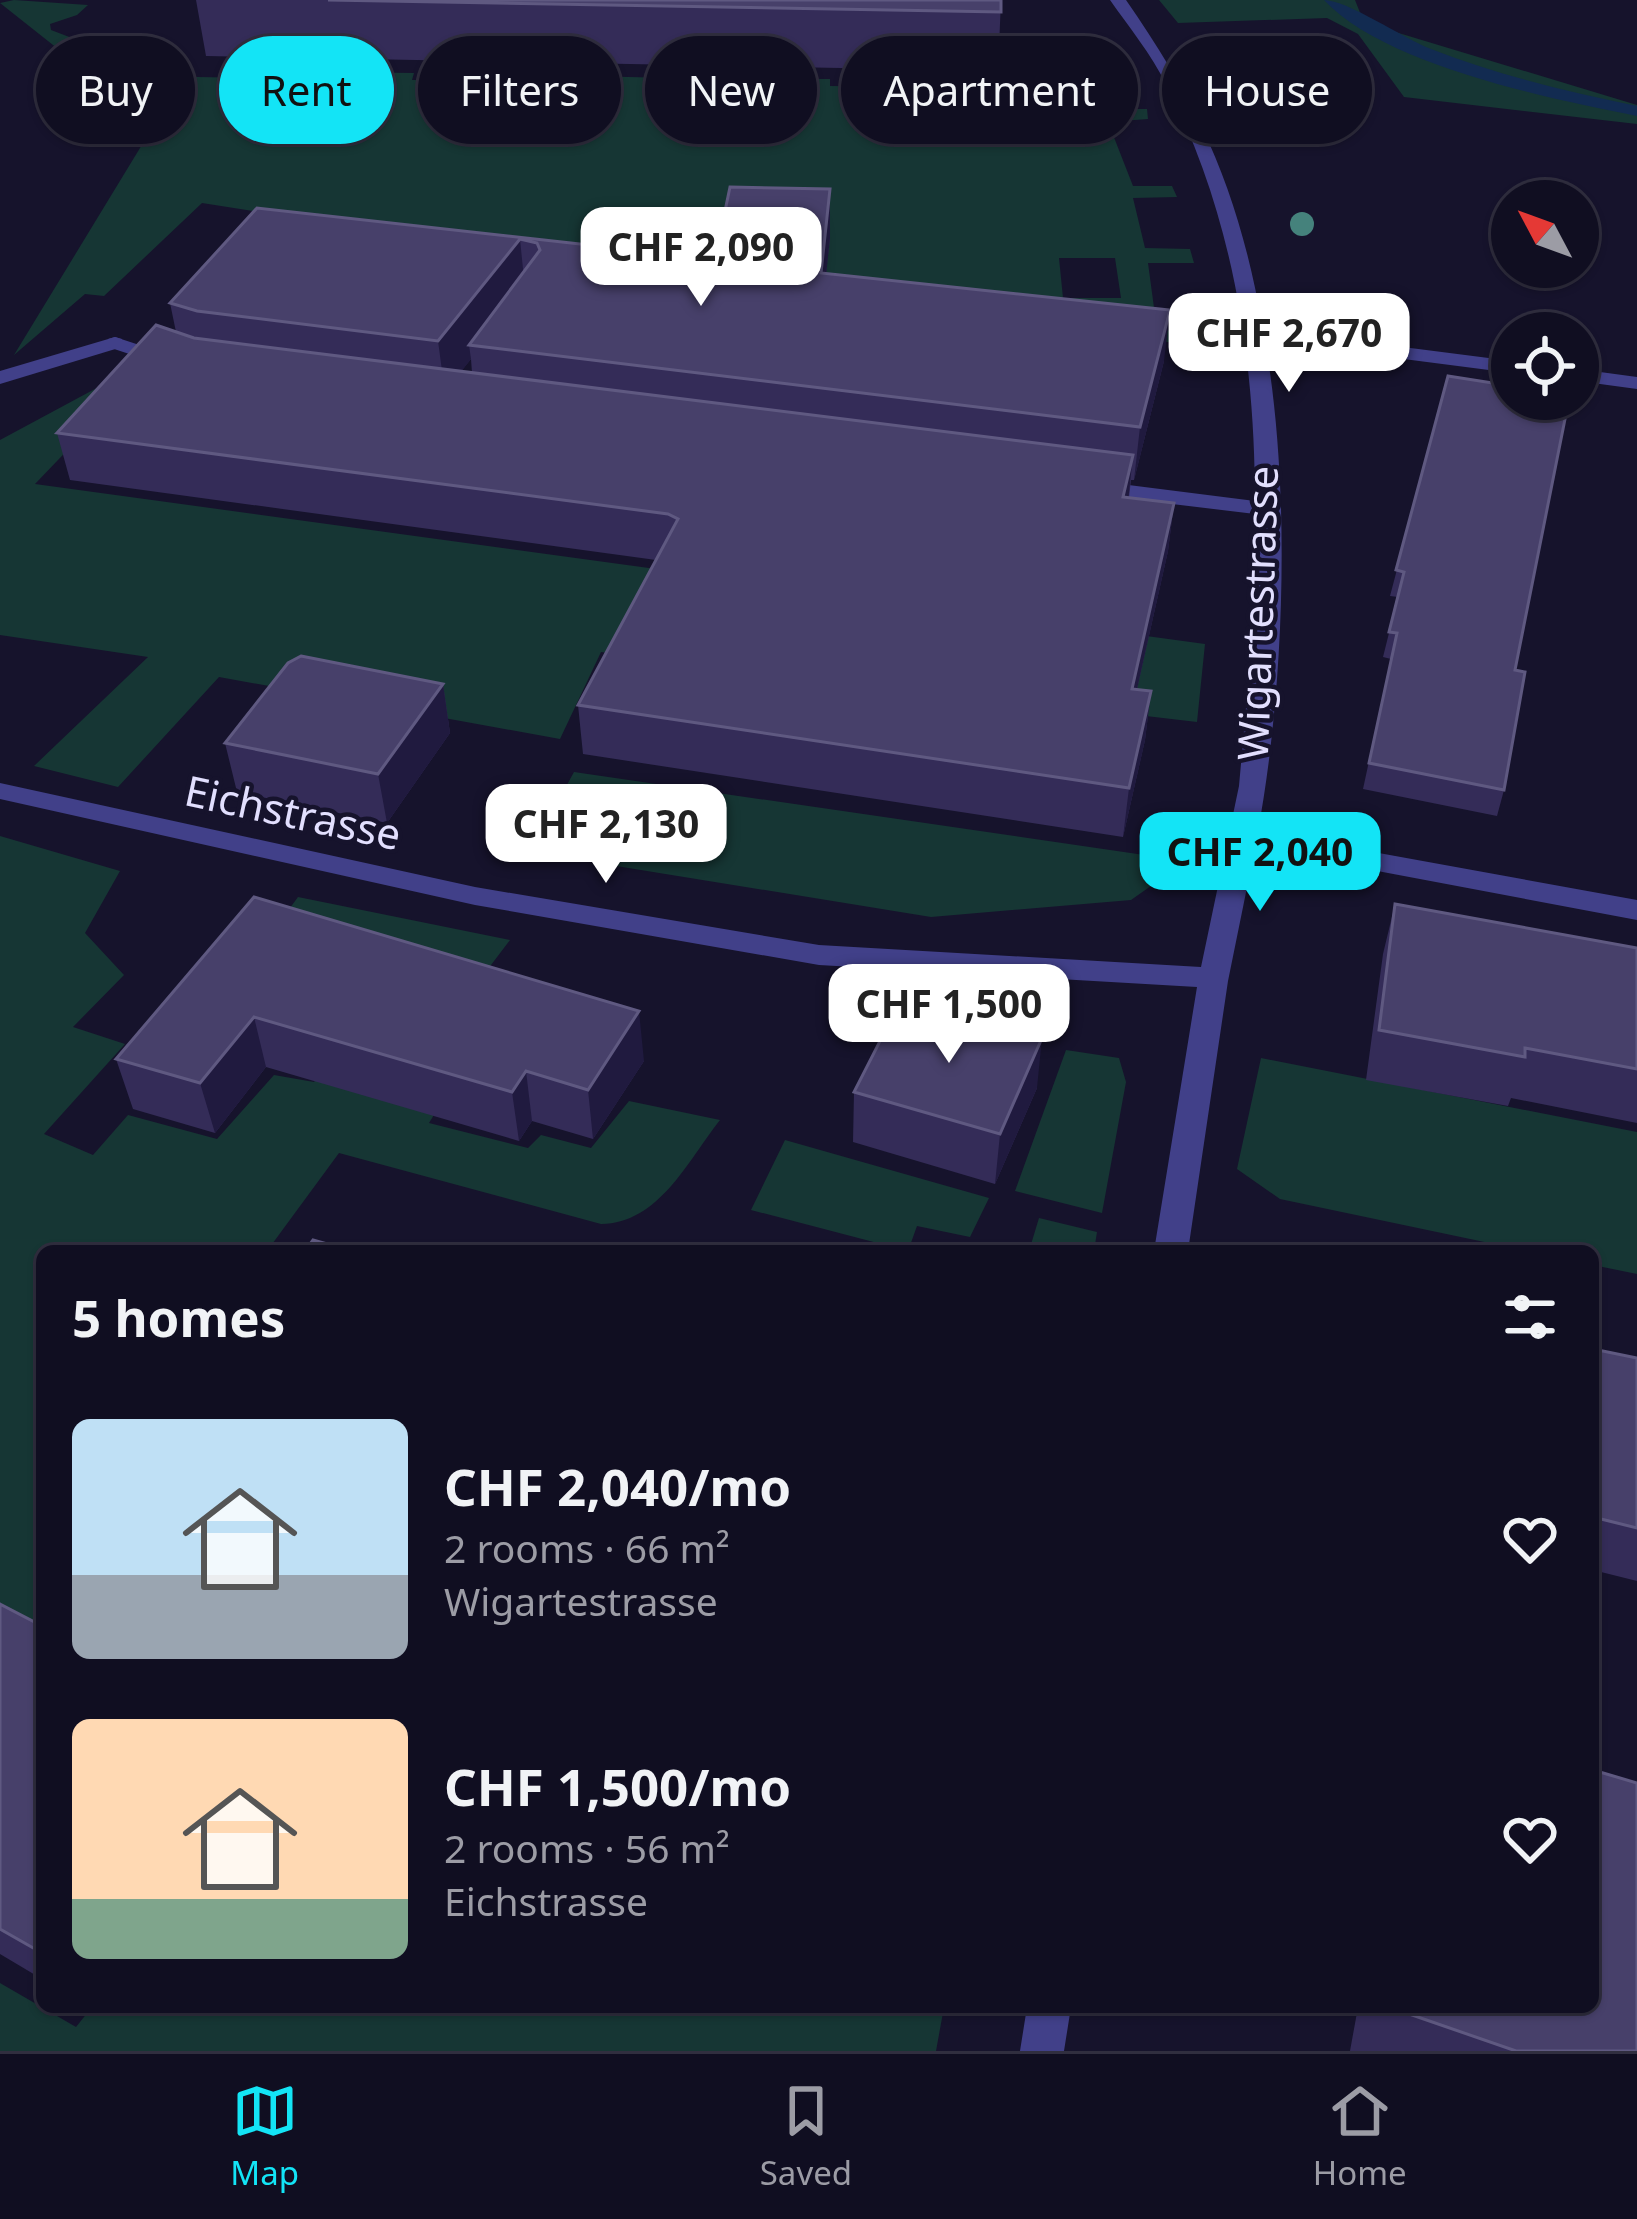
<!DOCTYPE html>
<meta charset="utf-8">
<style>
body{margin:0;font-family:"Noto Sans",sans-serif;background:#1e1c2e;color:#f1f3f6;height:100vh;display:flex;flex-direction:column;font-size:45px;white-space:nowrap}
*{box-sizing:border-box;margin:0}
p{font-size:39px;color:#9c9ca5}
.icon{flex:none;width:66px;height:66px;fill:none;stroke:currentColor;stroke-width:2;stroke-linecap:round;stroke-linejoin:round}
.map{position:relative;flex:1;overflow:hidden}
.details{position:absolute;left:36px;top:1245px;width:1563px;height:768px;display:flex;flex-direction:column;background:#100e21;border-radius:18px;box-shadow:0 3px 9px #0004,0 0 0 3px #302e3f}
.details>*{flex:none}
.banner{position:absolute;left:36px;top:36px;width:1566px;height:108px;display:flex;gap:24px}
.needle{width:78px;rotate:311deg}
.buttons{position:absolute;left:1491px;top:180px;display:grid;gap:24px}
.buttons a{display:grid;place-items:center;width:108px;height:108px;border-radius:50%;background:#100e21;box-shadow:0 3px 9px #0004,0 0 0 3px #302e3f;font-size:60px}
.price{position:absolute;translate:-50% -102px;padding:0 27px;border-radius:24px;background:#fff;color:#222;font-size:39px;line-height:78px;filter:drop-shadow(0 3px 6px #0008)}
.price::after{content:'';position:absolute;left:50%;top:72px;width:36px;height:27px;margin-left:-18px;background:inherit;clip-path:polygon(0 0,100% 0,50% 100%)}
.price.on{background:#13e4f6;color:#111}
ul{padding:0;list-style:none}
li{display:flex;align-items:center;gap:36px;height:300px;padding:0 36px}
li span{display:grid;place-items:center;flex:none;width:336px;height:240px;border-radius:18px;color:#555}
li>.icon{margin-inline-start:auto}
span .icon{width:144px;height:144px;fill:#fffc;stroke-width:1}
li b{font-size:51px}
h2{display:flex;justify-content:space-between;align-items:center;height:144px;padding:0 36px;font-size:51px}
.tag{padding:0 42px;border-radius:54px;background:#100e21;box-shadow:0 3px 9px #0004,0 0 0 3px #302e3f;font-size:42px;line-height:108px}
.tag.on{background:#13e4f6;color:#111}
.dock{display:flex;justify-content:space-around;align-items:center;height:168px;border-top:3px solid #302e3f;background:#100e21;font-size:33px;color:#9c9ca5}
.dock a{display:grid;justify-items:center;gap:6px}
.dock .on{color:#13e4f6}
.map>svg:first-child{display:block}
.green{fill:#163634;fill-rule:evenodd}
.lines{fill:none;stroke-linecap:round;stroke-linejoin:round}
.stream{fill:#122b51;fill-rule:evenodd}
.lane{fill:#414089;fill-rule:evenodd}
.street{fill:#414089;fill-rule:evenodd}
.tree{fill:#45827c}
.wall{fill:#342c58;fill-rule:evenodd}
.shaded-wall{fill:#201a3f}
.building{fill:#47406a;stroke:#5f5981;stroke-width:3}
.labels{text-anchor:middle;stroke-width:9;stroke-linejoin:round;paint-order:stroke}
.street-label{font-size:42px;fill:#e2dffe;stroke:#16132c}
</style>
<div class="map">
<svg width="1637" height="2051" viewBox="0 0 1637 2051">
<rect width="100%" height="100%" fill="#16132c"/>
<path class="green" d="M14,0l74,5 -11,10 -27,9 1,6 21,8 10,11 52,4 13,13 -8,10 116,2 5,-7 154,2 -2,7 127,1 3,-6 173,4v6h25l1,-6h89v7l264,3 2,20h51l1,10 -40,3 25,64h39l5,11 -44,1 12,50 45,1 4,14h-46l9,67 50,2v15l-920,-116 -15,-17 -70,-11 -98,93 -19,-2 -71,61 140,-230 -154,-122zM1059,258h56l6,40h-58z
M1159,0h196l6,15 31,16 245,74v19l-233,-27 -46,-63 -31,-16 -149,5z
M106,383l20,6 -91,95 1170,160 -8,78 -596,-70 -41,87 -341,-62 -101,110 -84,-21 114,-109 -148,-22v-195z
M574,772l584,85v24l-27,19 -200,17 -401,-65z
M0,836l120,35 -35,62 39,42 -51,52 52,17 -81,90 49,21 35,-40 89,24 57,-64 40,7 93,-123 -128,-36 19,-26 212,43 -41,54 35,7 -75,122 99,25 13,-13 50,13 38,-47 91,19c-33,42 -61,103 -119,104l-262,-71 -72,98h-225v381l-42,-23z
M1066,1050l53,8 7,24 -24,131 -87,-22z
M1261,1058l376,74v142l-44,-9v-14h-66l-247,-52 -43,-30z
M785,1140l204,58 -19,39 -53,-11 -9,25 -157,-41z
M1039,1218l58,14 -3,19h-65z
M0,1983l76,44 16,-20h852l-8,44h-936z"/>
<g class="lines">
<path class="stream" d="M1324,0c23,0 79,38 107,49 67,26 137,43 206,57v10c-86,-17 -253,-51 -313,-116z"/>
<path class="lane" d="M115,337l7,2v8l-122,37v-13z"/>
<path class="street" d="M1110,0h16c78,113 113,193 137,329l249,32v12l-247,-32c26,146 20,344 -7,490l379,69v20l-382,-72 -27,133 -40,270h-34l43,-264 -378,-22 -344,-60 -475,-106v-16l475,104 344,58 382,22 38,-181 11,-123 5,-149 -166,-20 -11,-7 11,-7 166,21c0,-144 -23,-289 -89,-417 -15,-30 -37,-57 -56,-84z
M115,337l61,20 3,4 -10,6 -61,-20v-8z
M1578,369l59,8v12l-59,-8z
M1027,2007h44l-7,44h-44z"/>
</g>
<g class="tree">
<circle cx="1064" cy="55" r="10"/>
<circle cx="1302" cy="224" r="12"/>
</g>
<path class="wall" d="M196,0h805l-3,71 -792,-15z
M830,189v49l-4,35 338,88 -30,119h-3l-2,18 45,5 -6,48 -31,138 14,2 -6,49 -22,97 -540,-83 -5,-49 78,-145 -586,-80 -13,-47 119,-101 -6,-29 87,-95 458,51zM471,359l1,14 -11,-2z
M1448,376l67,294 -11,120 -7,26 -134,-27 28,-130 -8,-2 15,-60 -8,-1z
M443,684l7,49 -63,90 -150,-31 -12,-49z
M254,897l390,164 -51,78 -61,-18 -13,20 -253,-74 -51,66 -82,-24 -17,-50z
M1395,904l242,44v175l-126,-25 -3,8 -142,-26 17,-126z
M1037,1088l-42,96 -142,-42 1,-50z
M1593,1349l44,9v223l-44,-11z
M0,1604l42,22v353l-42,-25z
M1358,2007h235l44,44h-287z"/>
<path class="shaded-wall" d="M830,189v49l-9,85v-50z
M520,239l5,50 -56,56 2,14 -26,34 -7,-52z
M1170,310l-6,51 -30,119 6,-53z
M1133,455l-5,47 -5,-5z
M1174,503l-6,48 -42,187 6,-49z
M443,684l7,49 -63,90 -9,-49z
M1151,691l-6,49 -22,97 6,-49z
M639,1011l5,50 -51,78 -5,-49z
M254,1017l12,50 -51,66 -15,-50z
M1042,1038l-5,50 -42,96 5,-50z
M526,1071l6,50 -13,20 -7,-49z"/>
<path class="building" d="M328,0h673v12z
M730,187l100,2 -9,84 349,37 -30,117 -671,-82 71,-95 -3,-7 -17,-4 -82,102 -241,-30 -27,-8 87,-95 458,51z
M156,325l38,13 939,117 -10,42 51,6 -42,186 19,2 -22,97 -551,-83 100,-186 -10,-5 -611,-81z
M1448,376l64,10v13h57l-54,271 10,2 -21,118 -135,-27 28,-130 -8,-1 15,-60 -8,-2z
M301,656l142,28 -65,90 -153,-31 63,-80z
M254,897l385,114 -51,79 -62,-19 -14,21 -258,-75 -54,66 -84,-24z
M1395,904l242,44v121l-112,-21v9l-146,-27z
M901,1000l141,38 -42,96 -146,-42z
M313,1240l39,11h-47z
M1593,1349l44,9v170l-44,-11z
M0,1604l42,22v327l-42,-24z
M1593,1770l44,13v268h-121l-127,-44h204z"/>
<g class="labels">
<g class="street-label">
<text transform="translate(1258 613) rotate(-88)" y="15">Wigartestrasse</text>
<text transform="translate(293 813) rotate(12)" y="15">Eichstrasse</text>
</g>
</g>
</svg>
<div class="buttons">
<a><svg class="needle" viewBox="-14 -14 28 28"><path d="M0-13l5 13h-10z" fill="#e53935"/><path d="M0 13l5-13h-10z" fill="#9c9ca5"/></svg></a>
<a><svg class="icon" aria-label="locate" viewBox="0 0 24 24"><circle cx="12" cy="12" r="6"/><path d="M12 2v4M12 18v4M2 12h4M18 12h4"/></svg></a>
</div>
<b class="price" style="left:701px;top:309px">CHF 2,090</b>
<b class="price" style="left:1289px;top:395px">CHF 2,670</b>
<b class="price" style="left:606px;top:886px">CHF 2,130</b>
<b class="price on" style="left:1260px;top:914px">CHF 2,040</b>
<b class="price" style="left:949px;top:1066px">CHF 1,500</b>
<div class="banner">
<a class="tag">Buy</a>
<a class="tag on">Rent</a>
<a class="tag">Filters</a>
<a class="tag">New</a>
<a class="tag">Apartment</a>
<a class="tag">House</a>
</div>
<section class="details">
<h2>5 homes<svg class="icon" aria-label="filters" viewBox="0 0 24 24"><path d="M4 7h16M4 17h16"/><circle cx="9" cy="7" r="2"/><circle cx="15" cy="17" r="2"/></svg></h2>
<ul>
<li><span style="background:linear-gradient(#bfe0f5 65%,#9aa5b1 0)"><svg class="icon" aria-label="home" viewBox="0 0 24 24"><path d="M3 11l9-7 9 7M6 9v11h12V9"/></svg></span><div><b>CHF 2,040/mo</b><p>2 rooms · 66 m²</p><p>Wigartestrasse</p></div><svg class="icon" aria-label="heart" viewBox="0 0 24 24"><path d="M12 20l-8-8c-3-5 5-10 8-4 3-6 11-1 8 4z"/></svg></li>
<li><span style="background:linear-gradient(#ffd9b3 75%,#7fa58c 0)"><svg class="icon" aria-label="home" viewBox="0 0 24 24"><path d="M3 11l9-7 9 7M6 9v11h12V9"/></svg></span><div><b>CHF 1,500/mo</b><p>2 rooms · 56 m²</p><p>Eichstrasse</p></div><svg class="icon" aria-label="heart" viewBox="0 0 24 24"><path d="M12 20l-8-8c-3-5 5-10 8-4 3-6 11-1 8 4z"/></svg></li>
</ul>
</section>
</div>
<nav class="dock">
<a class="on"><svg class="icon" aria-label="map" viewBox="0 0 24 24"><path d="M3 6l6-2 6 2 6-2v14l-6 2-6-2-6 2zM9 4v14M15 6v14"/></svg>Map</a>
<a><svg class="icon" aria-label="saved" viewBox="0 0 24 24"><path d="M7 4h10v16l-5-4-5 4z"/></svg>Saved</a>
<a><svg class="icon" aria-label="home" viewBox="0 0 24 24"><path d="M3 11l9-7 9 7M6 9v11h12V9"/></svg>Home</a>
</nav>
